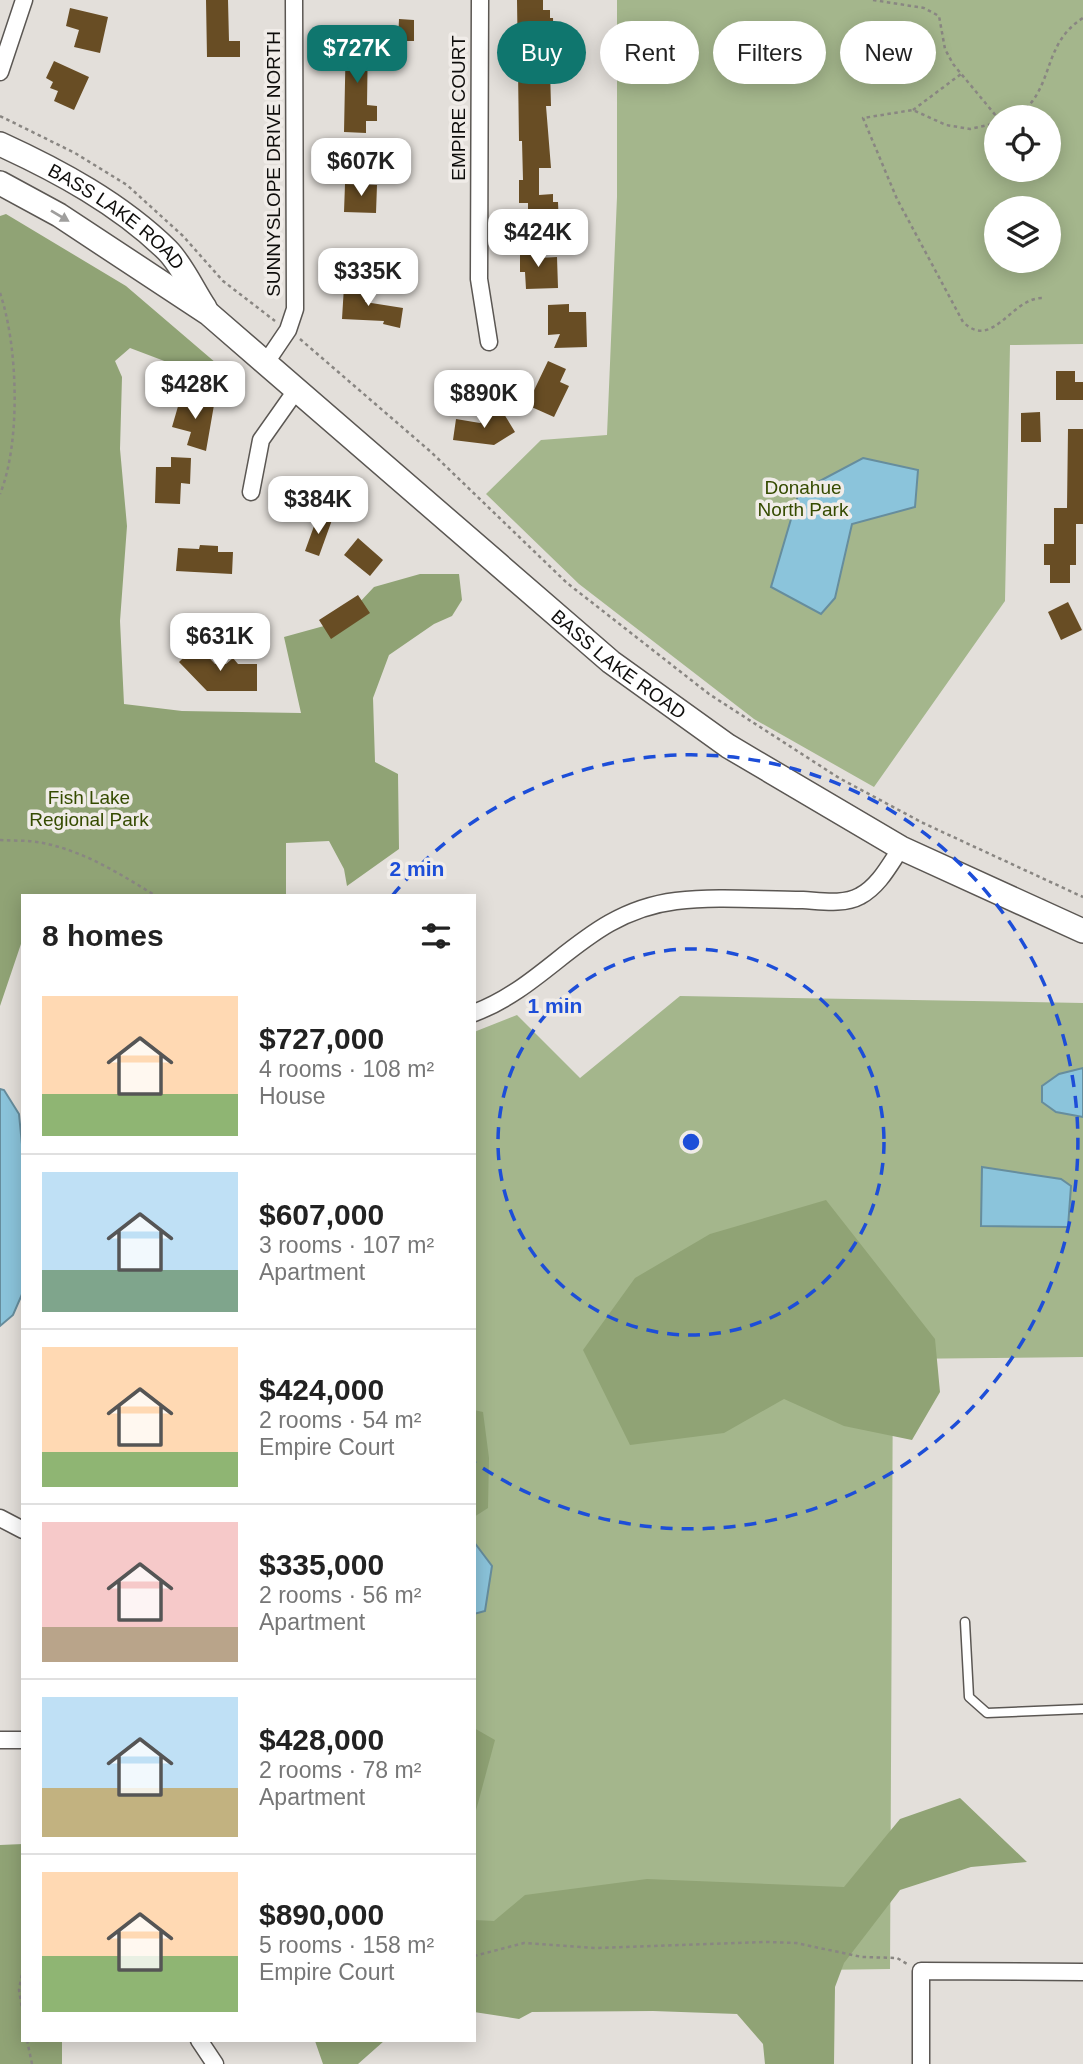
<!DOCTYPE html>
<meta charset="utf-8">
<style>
body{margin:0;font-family:Arial,sans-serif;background:#f2f2f2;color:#222;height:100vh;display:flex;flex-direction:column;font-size:26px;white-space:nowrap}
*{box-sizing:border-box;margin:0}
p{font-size:23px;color:#767676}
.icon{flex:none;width:38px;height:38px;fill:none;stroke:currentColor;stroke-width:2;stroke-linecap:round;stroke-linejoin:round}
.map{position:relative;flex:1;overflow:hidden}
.details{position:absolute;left:21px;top:894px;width:455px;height:1148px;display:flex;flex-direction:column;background:#fff;border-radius:0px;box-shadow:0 4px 18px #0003}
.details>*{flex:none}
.hud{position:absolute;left:497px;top:21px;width:480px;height:63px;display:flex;gap:14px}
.buttons{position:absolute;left:984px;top:105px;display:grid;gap:14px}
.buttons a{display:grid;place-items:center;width:77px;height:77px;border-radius:50%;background:#fff;box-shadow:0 4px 18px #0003;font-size:35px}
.price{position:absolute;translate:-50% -60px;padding:0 16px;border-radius:14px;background:#fff;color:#222;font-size:23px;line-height:46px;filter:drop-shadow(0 2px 4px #0008)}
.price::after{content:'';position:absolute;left:50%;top:42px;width:21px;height:16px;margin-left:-10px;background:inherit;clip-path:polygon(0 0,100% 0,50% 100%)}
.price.selected{background:#0f766e;color:#fff}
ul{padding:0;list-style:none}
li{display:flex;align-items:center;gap:21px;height:175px;padding:0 21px}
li+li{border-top:2px solid #e0e0e0}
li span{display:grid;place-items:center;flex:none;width:196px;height:140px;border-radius:0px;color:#555}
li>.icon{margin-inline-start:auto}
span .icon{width:84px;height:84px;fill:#fffc;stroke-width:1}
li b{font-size:30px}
h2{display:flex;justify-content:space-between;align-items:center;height:84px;padding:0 21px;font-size:30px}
.pill{padding:0 24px;border-radius:32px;background:#fff;box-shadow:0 4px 18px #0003;font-size:24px;line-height:63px}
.pill.selected{background:#0f766e;color:#fff}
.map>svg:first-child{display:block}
.green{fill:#a4b68c;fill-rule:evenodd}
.forest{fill:#90a375}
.water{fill:#8bc4db;stroke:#668d9d;stroke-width:2}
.building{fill:#684d24}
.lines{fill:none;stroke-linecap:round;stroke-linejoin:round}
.service-casing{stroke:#5b5753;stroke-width:11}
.minor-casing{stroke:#5b5753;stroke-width:19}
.secondary-casing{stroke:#5b5753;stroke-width:26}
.path{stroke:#898682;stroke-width:2.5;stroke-dasharray:3.5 3.5;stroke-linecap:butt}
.service{stroke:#fff;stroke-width:8}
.minor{stroke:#fff;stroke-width:16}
.secondary{stroke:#fff;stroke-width:23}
.oneway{fill:#9f9e9d}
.ring{fill:none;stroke:#1d4ed8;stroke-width:3.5;stroke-dasharray:12 9}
.labels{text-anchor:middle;stroke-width:7;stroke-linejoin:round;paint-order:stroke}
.street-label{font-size:19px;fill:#0e0d0b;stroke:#f0ece8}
.park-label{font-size:19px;fill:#354b00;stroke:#f0ece8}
.centre{fill:#1d4ed8;stroke:#f0ece8;stroke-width:3.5}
.ring-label{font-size:21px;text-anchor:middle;font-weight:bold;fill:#1d4ed8;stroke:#f0ece8;stroke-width:7;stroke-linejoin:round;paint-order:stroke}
</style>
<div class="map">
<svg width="1083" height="2064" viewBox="0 0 1083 2064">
<rect width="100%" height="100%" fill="#e3dfda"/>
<path class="green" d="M617,0h466v344l-73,1 -5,256 -131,186 -120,-68 -175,-135 -93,-90 55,-54 66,-5 10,-238zM996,117h52v53h-52zM996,208h52v53h-52z
M680,996l403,7v354l-190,2 -3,610 -364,5 -52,-4v-938l43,-17 63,63z"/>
<path class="forest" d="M6,214l120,72 104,89 -15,20 -48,-33 -37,-14 -15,13 7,16 -2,72 7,77 -7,95 4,83 58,7 119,2 -17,-76 58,-16 32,-34 46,-13h39l3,26 -10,16 -18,8 -45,31 -16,43 2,64 23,12 1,75 -52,37 -3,-17 -15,-28 -43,2v53h-263v42l-23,68v-790z
M826,1200l109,139 5,53 -28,48 -68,-14 -60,-27 -60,34 -94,12 -47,-95 52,-72 75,-44z
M474,1410l9,2 6,46 -1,50 -14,9z
M474,1728l21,12 -21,78z
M960,1798l67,64 -56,5 -71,23 -56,73 -9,24 -1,77h-69l-2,-20 -26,-30 -84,-3 -121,1 -13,7 -45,-7v-92l20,1 31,-26 122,-16 197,8 56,-68z
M23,1844v196l39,1v23h-62v-219z
M315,2041v-1l69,1 -26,23h-35z"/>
<path class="water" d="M863,458l55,12 -3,37 -63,17 -17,74 -14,16 -50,-27 28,-95z
M1083,1068v49l-27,-5 -14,-10v-16l17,-12z
M0,1089l4,1 15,24 4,41v137l-10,23 -13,11z
M982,1167l79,12 10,7 -3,41 -87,-1z
M474,1542l18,24 -7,45 -11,3z"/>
<path class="building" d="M206,0h22l1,41h11v16h-33z
M517,0h26v10h7v8h3l1,26h-12l1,25h7l1,37h-5l5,62h-12v27l14,-1v8h5l1,26h-31v-25h-9v-23h4l-1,-39h-3z
M70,8l38,9 -8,36 -26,-6 5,-17 -13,-4z
M399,19l15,1v21h-16z
M346,33h22l-1,72 10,1v15h-11v12l-22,-1z
M54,61l35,16 -15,33 -20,-9 4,-10 -8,-3 3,-6 -7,-4z
M345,184l32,1 -1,28 -32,-1z
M539,245v13l18,-1 1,31 -32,1 -1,-17h-5v-26z
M344,286l22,1 -1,15 38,6 -3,20 -17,-4 1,-3 -42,-2z
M569,304v8h17l1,35 -33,1 6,-14 -12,1v-30z
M548,361l18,8 -6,13 9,4 -15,31 -27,-12z
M1056,371h19v11h8v18h-27z
M181,396l33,9 -8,46 -19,-6 4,-13 -19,-5z
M501,409l14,23 -21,13 -41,-5 3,-21 24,4z
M1040,412l1,30h-20v-29z
M1068,429h15v95h-7v41h-6v18h-20v-18h-6v-21h10v-36h13z
M171,457l20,1 -1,26 -9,-1 -1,21 -25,-1 1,-36h15z
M318,515l14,5 -13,36 -14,-5z
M358,538l25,22 -13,16 -26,-21z
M200,545l18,1v6h15l-1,22 -56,-3 2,-23 21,1z
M358,595l12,18 -39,26 -12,-19z
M1068,602l14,28 -21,10 -13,-28z
M197,645l18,19h11l7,-6 5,6h19v27h-50l-28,-29z"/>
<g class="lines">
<g class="service-casing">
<path id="service" d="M965,1622l4,75 18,16 96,-4"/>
</g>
<g class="minor-casing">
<path id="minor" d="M480,0l-1,279 10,63
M0,72l24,-72
M267,361l21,-31 7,-21 -1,-309
M251,492l10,-52 36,-51
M474,1013c77,-29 112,-101 202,-112 41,-5 85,-1 127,-1 18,1 41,5 57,-4 19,-10 30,-32 41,-48
M0,1518l23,12
M0,1740h23
M199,2040l16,24
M921,2064v-93l162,1"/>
</g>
<g class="secondary-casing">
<g id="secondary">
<path id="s1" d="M0,144c59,27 120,60 167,106 15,15 26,40 38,58"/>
<path id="s2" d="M0,183l59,32 150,99 402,348 117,84 173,102 182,83"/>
</g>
</g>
<path class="path" d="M873,0l51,8 15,8 6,33 8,15 44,53
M913,110l48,-36
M0,116l75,37 52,32 56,51 40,45 52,40
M1015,117c41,-26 25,-72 68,-99
M996,119l-4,5 -22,5 -24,-4 -33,-15 -50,8 34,81 66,123c30,29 48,-24 79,-24
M0,293c18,52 21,150 0,201
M300,339l131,113 136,131 142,111 130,84 84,45 160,74
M0,840c14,1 29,0 43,3 41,8 79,32 113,53
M474,1956l50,-13 71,5 171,-6 30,1 66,14 35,1 12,7
M23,1968l-4,22 4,25
M27,2040l5,24"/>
<use href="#service" class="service"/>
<use href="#minor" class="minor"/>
<use href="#secondary" class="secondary"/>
</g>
<defs><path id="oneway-solid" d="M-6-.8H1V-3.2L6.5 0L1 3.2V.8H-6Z" transform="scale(1.75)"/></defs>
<use class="oneway" href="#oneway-solid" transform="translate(60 216) rotate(31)"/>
<g class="ring">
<circle cx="691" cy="1142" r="193"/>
<path d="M392 896A387 387 0 1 1 475 1463"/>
</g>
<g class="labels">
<g class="street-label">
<text transform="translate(458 108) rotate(-90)" y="7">EMPIRE COURT</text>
<text transform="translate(273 164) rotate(-90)" y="7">SUNNYSLOPE DRIVE NORTH</text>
<text dy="7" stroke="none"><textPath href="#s1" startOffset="138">BASS LAKE ROAD</textPath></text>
<text dy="7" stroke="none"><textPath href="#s2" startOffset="786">BASS LAKE ROAD</textPath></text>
</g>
<g class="park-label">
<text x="803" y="494">Donahue<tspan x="803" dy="22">North Park</tspan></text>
<text x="89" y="804">Fish Lake<tspan x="89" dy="22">Regional Park</tspan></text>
</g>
</g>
<circle cx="691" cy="1142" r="10" class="centre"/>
<g class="ring-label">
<text x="417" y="876">2 min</text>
<text x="555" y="1013">1 min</text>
</g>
</svg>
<div class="buttons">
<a><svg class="icon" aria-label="locate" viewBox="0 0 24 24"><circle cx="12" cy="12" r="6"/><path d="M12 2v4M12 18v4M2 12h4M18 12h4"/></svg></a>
<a><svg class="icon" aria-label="layers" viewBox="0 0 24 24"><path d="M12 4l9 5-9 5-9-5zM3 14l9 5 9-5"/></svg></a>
</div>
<b class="price selected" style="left:357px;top:85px">$727K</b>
<b class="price" style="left:361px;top:198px">$607K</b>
<b class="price" style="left:538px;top:269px">$424K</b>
<b class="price" style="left:368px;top:308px">$335K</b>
<b class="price" style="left:195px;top:421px">$428K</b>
<b class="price" style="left:484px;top:430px">$890K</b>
<b class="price" style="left:318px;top:536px">$384K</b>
<b class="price" style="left:220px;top:673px">$631K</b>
<div class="hud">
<a class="pill selected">Buy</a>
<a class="pill">Rent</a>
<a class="pill">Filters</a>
<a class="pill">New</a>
</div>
<section class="details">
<h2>8 homes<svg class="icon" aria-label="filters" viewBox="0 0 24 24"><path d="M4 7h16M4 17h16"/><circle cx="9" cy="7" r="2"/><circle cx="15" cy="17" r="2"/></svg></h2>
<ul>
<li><span style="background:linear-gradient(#ffd9b3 70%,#8fb573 0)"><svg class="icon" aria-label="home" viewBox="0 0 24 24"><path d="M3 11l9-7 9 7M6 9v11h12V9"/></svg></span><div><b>$727,000</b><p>4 rooms · 108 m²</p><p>House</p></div></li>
<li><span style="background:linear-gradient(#bfe0f5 70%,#7fa58c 0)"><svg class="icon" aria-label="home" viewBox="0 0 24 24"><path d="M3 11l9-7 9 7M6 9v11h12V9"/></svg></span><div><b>$607,000</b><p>3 rooms · 107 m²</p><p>Apartment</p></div></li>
<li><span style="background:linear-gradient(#ffd9b3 75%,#8fb573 0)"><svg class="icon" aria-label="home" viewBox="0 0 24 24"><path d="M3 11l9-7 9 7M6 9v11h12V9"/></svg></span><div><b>$424,000</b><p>2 rooms · 54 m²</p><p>Empire Court</p></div></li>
<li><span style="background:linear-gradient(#f6c9c9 75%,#b9a48a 0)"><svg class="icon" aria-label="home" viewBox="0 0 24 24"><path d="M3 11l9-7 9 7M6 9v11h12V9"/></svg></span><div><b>$335,000</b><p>2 rooms · 56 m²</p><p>Apartment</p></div></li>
<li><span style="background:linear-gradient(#bfe0f5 65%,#c2b280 0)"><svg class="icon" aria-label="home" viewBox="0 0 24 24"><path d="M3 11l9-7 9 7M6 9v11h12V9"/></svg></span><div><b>$428,000</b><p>2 rooms · 78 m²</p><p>Apartment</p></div></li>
<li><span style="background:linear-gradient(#ffd9b3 60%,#8fb573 0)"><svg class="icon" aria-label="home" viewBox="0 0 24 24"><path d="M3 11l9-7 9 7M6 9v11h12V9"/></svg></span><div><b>$890,000</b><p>5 rooms · 158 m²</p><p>Empire Court</p></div></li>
</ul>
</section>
</div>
